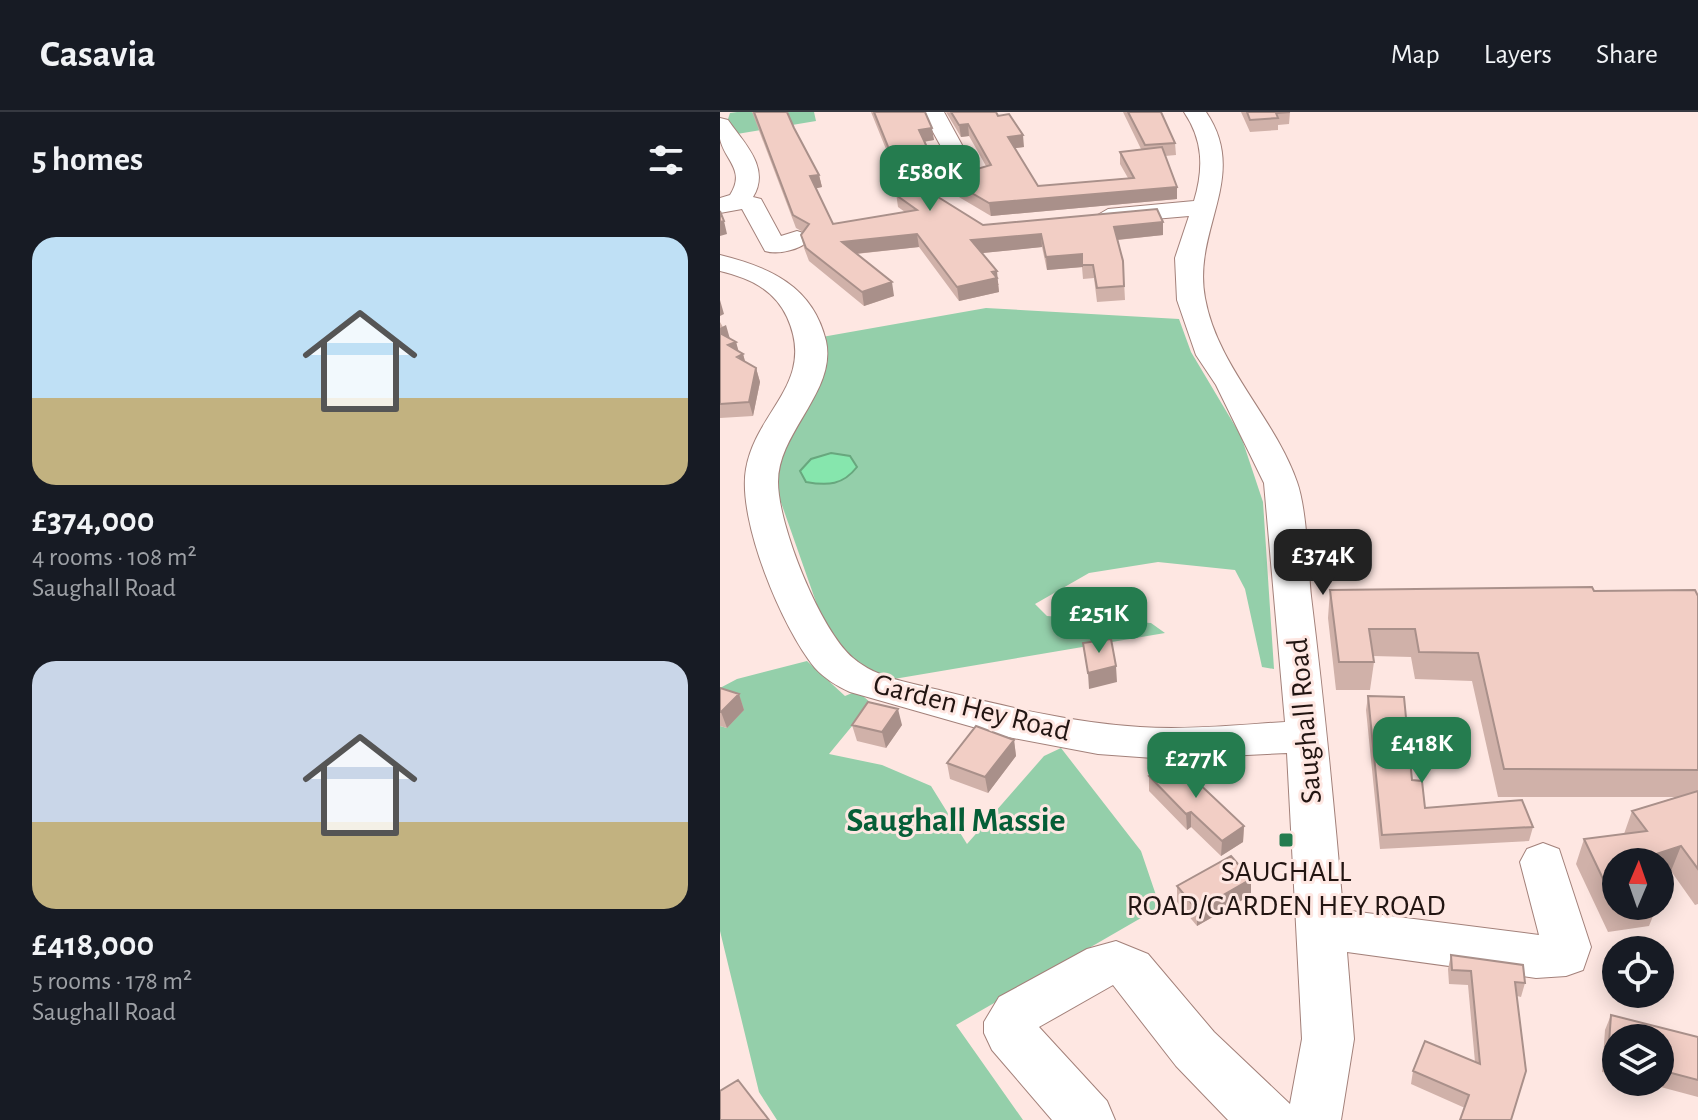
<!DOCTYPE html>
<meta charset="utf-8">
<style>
body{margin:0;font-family:"Alegreya Sans",sans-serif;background:#20242c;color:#f1f3f6;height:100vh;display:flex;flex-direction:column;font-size:30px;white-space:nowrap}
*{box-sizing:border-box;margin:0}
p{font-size:26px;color:#9ea1a6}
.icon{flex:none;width:44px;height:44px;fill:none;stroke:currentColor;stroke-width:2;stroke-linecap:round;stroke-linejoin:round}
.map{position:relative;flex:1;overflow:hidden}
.sheet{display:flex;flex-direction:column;background:#171b24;width:720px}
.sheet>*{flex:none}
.needle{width:52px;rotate:2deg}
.fabs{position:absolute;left:882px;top:736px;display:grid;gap:16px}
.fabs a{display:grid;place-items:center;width:72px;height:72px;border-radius:50%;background:#171b24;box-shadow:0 4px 20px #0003;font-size:40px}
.price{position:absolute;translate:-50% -68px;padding:0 18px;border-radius:16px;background:#257c4f;color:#fff;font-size:26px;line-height:52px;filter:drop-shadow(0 2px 4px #0008)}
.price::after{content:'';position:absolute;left:50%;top:48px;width:24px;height:18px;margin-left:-12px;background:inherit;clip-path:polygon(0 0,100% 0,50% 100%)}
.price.current{background:#222;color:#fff}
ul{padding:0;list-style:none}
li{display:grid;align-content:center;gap:16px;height:424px;padding:0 32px}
li span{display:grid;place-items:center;height:248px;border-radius:24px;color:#555}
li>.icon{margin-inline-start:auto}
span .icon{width:144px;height:144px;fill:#fffc;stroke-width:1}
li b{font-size:34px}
h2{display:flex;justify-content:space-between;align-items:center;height:96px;padding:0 32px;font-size:34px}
header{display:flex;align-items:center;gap:48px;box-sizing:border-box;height:112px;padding:0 40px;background:#171b24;border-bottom:2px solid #363941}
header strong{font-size:38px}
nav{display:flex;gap:44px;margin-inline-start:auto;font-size:28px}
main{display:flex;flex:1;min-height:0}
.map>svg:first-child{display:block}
.green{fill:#94cfaa}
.water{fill:#86e6ad;stroke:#68a77e;stroke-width:2}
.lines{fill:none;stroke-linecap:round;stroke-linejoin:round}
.minor-casing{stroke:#a3817a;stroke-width:2}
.minor{fill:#fff;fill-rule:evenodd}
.wall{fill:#d0b1a9}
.shaded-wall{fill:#a9908a}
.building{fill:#f2cec5;stroke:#a9908a;stroke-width:2}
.poi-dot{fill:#257c4f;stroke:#fee7e2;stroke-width:3}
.labels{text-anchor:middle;stroke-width:6;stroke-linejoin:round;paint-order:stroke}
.street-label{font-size:30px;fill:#221512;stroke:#fee7e2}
.poi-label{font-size:30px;fill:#221512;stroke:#fee7e2}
.quarter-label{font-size:34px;font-weight:bold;fill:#055e37;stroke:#fee7e2}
</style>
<header>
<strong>Casavia</strong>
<nav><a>Map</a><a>Layers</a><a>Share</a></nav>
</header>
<main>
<section class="sheet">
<h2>5 homes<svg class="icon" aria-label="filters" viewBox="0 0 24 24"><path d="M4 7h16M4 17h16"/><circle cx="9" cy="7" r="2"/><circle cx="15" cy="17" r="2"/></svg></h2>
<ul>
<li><span style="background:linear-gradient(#bfe0f5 65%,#c2b280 0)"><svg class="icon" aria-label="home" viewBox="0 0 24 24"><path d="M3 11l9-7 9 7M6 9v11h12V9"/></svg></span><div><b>£374,000</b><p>4 rooms · 108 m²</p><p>Saughall Road</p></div></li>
<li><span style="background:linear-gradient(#c9d6e8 65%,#c2b280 0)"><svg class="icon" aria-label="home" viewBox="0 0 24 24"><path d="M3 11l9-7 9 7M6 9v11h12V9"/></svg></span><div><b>£418,000</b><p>5 rooms · 178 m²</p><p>Saughall Road</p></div></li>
</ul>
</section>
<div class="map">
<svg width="978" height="1008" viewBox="0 0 978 1008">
<rect width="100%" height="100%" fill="#fee7e2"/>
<path class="green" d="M17,0h77l2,9 -79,13 -9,-15 2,-6z
M266,196l193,11 12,33 50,84 22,66 11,167 -12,-2 -17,-78 -10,-19 -77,-8 -69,11 -54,31 12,12 104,7 14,10 -277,47 -32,-16 -27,-25 -58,-165 51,-137z
M87,549l38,35 12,-5 14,12 -42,51 53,11 49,21 36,58 77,-88 17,-8 80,103 19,56 -204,118 67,95h-246l-18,-28 -39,-161v-205l7,2 -7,-40 17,-9z"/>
<path class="water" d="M111,341l19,3 7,11c-14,18 -29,19 -51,15l-6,-11 11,-12z"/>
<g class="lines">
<g class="minor-casing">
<path id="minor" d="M202,0h22l24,44 -3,5h-16z
M464,0h22c44,64 -14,117 -1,186 12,68 70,120 92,184 10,28 11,83 14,114 13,105 23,209 32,314l196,25 -19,-73 7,-13 16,-6 16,6 32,98 -8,23 -17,6 -30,2 -189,-26 7,87 -13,81h-113l-52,-54 -63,-81 -74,42 68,74 8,19h-63l-60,-70 -8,-17v-11l15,-25 88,-48 29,-8 32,13 66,78 76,72 12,-65 -15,-286 -120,6 -69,-5 -90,-17 -158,-45c-13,-6 -25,-13 -35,-24 -33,-40 -78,-148 -69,-199 10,-59 71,-86 41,-152 -13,-28 -38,-39 -67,-46v-16c49,12 93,31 106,86 11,50 -48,91 -48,141 0,43 42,148 75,176 24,21 60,25 90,33 65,16 130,32 197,36 48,3 97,-2 145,-5l-21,-239 -48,-98 -20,-30 -19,-55 -2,-42 14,-42 -81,7 -12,-7 12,-7 86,-8c10,-33 9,-61 -10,-89z
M0,6l8,2c16,23 43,48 25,77l8,2 20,37 16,-5 9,3 4,5c-9,11 -32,16 -45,12l-23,-42 -22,4v-15l10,-3c16,-25 -5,-34 -10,-56 0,-6 0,-14 0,-21z"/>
</g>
<use href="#minor" class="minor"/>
</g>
<path class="wall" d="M32,0h35l7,16 25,47 3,12 -6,1 17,36 72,-12 -7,-5 -6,-43 -21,-52h54l9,28 -10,2 16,33 2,12 -13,-3 -5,5 59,36 180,10 -45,5 5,21 2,39 -28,2 -3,-24 -11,1 -1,-12 -35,3 -5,-23 -60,6 17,32h-1l1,7 -40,9 -40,-54 -63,7 38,42 -30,10 -55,-45 -5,-13 -3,-13 2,-3 -7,-4z
M226,0h50l28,35 -9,1 23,38 90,-8 -8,-14v-12l21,-3 -18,-37h38l14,31 1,12 -11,1 12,31v12l-186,17 -44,-26 -1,-12 40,-12 -17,-30 -8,1z
M521,0h49l-1,12 -11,1v5l-28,2z
M0,210l10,17 6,3 2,9 5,3 2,8 11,6 4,14 -7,34 -33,2z
M610,478l264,1 104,5v308l-3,1 -24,-34 -11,-9 -44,44h41l-8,20 -41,6 -32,-68 8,-25 40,-5 8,-23 44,-14h-178l-26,-116 -57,-2 -4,-22 -38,-1 1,6 -4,28h-34l-8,-72z
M0,576l19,6 5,16 -17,18 -7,-2z
M648,584l57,112 108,19 -4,14 -149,8 -14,-139z
M132,613h50l-16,23 -29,-7z
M294,628l2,16 -28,37 -38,-14 -3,-16z
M429,664l95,50 -1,16 -22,14 -30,-29 -4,3 -38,-39z
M531,767v16l-54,31 -20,-24v-16z
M731,843l74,28 -4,14 -4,-1 -52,112 -54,-24 2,-13 62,-9 -7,-77 -19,-1 -1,-15z
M891,903l87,22v60l-56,-15h18v-44h-44v37l-14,-3 3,-42z"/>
<path class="shaded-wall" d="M248,12l1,12 -8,1 -2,-12z
M212,16l2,12 -13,2 -2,-12z
M303,23l1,12 -15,2 -1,-12z
M208,60l1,12 -13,11 -2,-13z
M99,63l3,12 -9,2 -3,-13z
M457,75v12l-186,17 -2,-13z
M4,109l3,13 -7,2v-14z
M443,110v13l-48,5 -1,-13z
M197,122l2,13 -75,8 -2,-13z
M321,122l1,13 -69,7 -2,-14z
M362,142l1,13 -36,3 -1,-13z
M277,159l2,21 -40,9 -2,-14z
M172,170l2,14 -30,10 -2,-14z
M0,188l4,14 -4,2z
M6,213l4,14 -10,5v-16z
M16,230l4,14 3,-2 4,14 -19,-23z
M36,256l4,14 -7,34 -4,-14z
M396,554l1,16 -28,7 -1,-16z
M19,582l5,16 -17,18 -6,-16z
M178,597l4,16 -16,23 -4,-16z
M294,628l2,16 -28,37 -3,-16z
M471,700v15l-4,3 -1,-16z
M524,714l-1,16 -22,14 1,-15z
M961,734l-10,25 -11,4v-13h-22v-2z
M531,767v16l-54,31v-16z"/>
<path class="building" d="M34,0h33l7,16 25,47 -9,1 23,48 84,-14 -21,-15 -5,-41 -17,-42h51l7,16 -13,2 21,45 -12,-3 -14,10 69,43 174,-16 6,13 -49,5 9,34 1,25 -27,2 -4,-23h-11v-11l-36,3 -5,-23 -70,6 26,31 -5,1 5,6 -40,9 -40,-53 -75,8 50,40 -30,10 -56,-44 -5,-13 8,-11 -16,-9z
M231,0h45l2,4 11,-2 14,21 -15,2 30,49 96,-8 -14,-26 42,-5 15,40 -188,16 -43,-25 45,-13 -23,-41 -9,1z
M408,0h33l14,31 -30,2z
M527,0h43l-14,1 2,5 -28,2z
M0,99l4,10 -4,1z
M0,221l16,9 -8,3 15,9 -6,3 19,11 -7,34 -29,2z
M872,475l2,4 101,-1 3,6v174l-194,-1 -26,-116 -59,-1 -4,-23h-46l5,33h-35l-9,-72z
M391,527l5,27 -28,7 -5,-30z
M0,576l19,6 -18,18h-1z
M648,584l36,1 8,83 10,1 3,27 97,-8 11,27 -151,8z
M148,590l30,7 -16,23 -30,-7z
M256,614l38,14 -29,37 -38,-14z
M455,649l69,65 -22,15 -31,-29 -5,2 -37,-38z
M978,679v78l-17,-23 -43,14 2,2h-24v44l-32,-67 63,-8 -15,-20z
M511,744l20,23 -54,31 -20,-24z
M731,843l72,10 2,18 -10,-1 11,89 -15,49h-51l9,-25 -56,-24 12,-30 55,23 -9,-93 -19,-1z
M891,903l87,22v43l-38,-10v-32h-44v21l-8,-2z
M18,968l31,40h-49v-29z"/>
<rect class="poi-dot" x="558" y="720" width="16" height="16" rx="4"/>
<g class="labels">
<g class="street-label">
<text transform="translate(252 595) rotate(14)" y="10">Garden Hey Road</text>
<text transform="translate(584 609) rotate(-95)" y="10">Saughall Road</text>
</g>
<g class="poi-label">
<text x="566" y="769">SAUGHALL<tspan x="566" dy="34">ROAD/GARDEN HEY ROAD</tspan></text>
</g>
<g class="quarter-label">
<text x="236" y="719">Saughall Massie</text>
</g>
</g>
</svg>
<div class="fabs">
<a><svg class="needle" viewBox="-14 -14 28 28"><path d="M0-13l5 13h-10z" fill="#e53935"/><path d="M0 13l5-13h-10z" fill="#9ea1a6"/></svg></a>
<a><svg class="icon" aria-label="locate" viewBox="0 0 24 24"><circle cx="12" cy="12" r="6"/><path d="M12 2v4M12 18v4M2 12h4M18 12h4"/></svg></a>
<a><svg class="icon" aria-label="layers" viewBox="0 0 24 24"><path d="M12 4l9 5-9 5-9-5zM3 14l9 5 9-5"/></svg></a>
</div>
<b class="price" style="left:210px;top:101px">£580K</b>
<b class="price current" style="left:603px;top:485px">£374K</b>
<b class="price" style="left:379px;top:543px">£251K</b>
<b class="price" style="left:702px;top:673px">£418K</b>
<b class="price" style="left:476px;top:688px">£277K</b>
</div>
</main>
